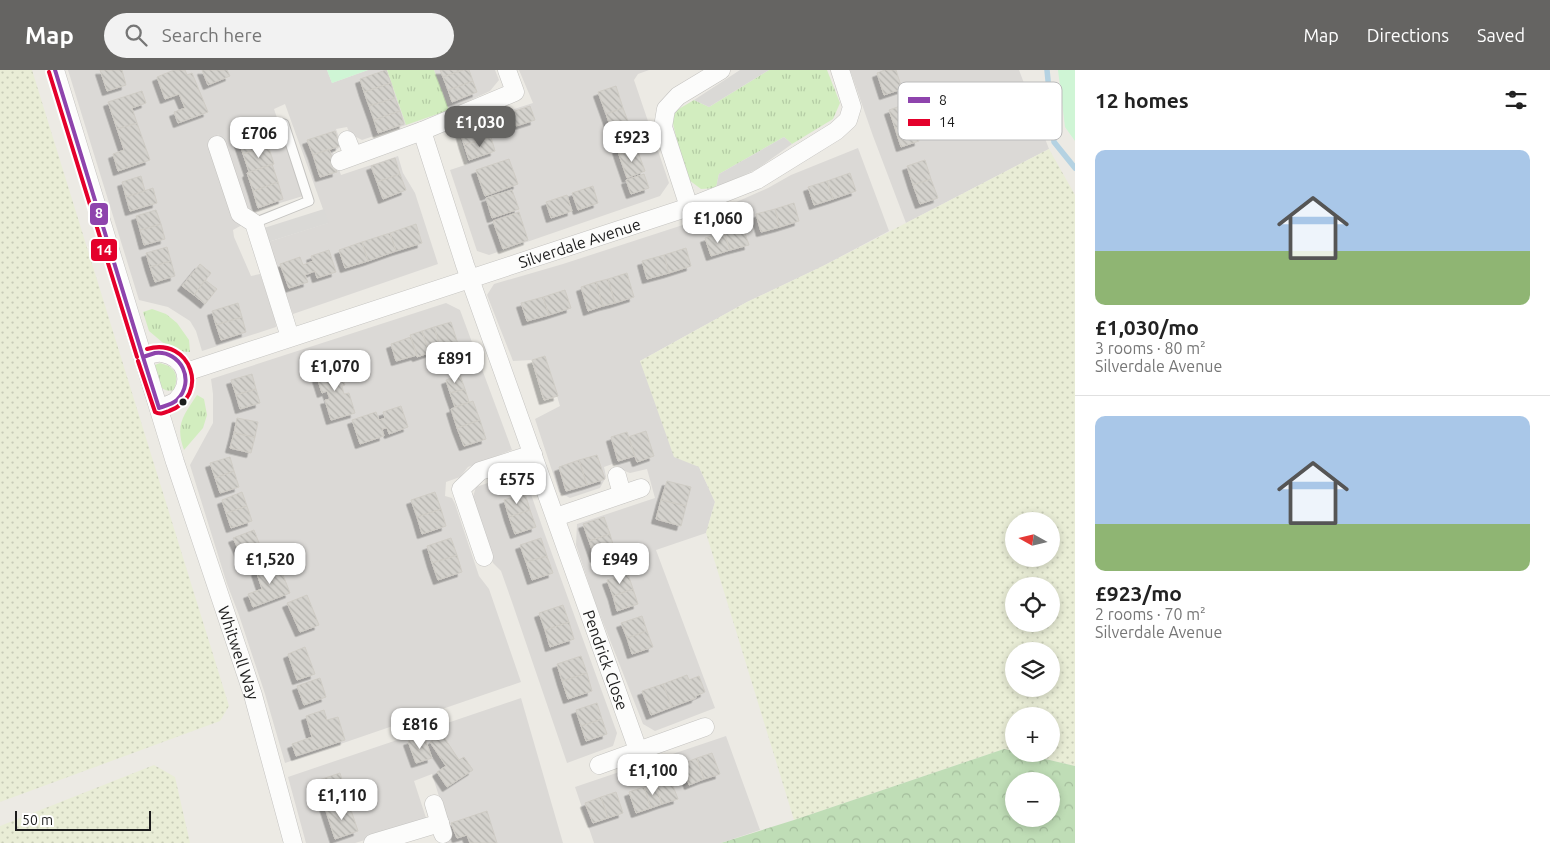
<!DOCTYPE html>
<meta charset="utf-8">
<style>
body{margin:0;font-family:Ubuntu,sans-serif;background:#f2f2f2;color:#222;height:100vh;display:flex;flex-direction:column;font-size:19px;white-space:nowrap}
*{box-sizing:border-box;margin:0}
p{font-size:16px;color:#767676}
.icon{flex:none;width:28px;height:28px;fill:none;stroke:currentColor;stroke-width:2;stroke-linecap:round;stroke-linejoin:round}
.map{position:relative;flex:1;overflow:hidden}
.details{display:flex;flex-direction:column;background:#fff;width:475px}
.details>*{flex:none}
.needle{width:32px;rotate:278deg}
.fabs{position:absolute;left:1005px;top:442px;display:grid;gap:10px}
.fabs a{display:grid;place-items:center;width:55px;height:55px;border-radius:50%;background:#fff;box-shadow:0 2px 8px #0003;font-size:25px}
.scale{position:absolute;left:15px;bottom:12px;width:136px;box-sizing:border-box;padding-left:5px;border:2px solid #1c1c1c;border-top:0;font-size:14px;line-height:18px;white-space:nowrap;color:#1c1c1c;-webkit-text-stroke:4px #fff;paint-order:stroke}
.price{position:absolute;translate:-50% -42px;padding:0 11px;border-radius:10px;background:#fff;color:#222;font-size:16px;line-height:32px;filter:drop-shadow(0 1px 2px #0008)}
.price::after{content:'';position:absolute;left:50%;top:30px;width:15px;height:11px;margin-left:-8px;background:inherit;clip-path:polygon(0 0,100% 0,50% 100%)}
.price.current{background:#656462;color:#fff}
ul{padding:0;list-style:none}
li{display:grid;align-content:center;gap:10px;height:265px;padding:0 20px}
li+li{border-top:1px solid #e0e0e0}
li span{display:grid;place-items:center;height:155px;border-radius:10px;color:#555}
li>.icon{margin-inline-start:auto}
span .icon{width:90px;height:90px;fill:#fffc;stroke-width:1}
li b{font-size:21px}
h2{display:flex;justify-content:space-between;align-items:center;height:60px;padding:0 20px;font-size:21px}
header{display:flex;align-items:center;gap:30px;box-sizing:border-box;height:70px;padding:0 25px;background:#656462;color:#fff}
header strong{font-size:24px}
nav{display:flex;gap:28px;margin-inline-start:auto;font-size:18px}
.search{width:350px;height:45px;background:#f2f2f2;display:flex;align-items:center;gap:12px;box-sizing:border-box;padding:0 18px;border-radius:28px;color:#767676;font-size:19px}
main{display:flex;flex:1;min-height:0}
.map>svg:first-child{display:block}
.residential{fill:#dbd9d6}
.farmland{fill:url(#farmland-dots);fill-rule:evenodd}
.grass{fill:url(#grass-tufts)}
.forest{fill:url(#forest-crowns);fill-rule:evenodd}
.park{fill:#cff5d5}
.parking{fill:#dad9d6}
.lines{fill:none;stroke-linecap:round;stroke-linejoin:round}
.stream{stroke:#b4d2e2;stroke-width:5.5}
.building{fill:url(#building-back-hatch);stroke:#cfccc5;filter:url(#shadow)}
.lane-casing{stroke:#c4c3c0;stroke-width:11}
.street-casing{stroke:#c4c3c0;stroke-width:19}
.lane{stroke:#fcfcfb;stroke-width:9}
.street{stroke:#fcfcfb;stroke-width:18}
.bus-1-casing{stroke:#fff;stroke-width:8}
.bus-2-casing{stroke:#fff;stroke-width:8}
.bus-1{stroke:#8e44ad;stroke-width:4}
.bus-2{stroke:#e4002b;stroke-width:4}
.bus-dot{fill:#1c1c1c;stroke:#fff;stroke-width:2}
.labels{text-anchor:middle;stroke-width:4.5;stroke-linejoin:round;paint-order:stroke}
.street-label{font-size:16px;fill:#1c1c1c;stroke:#fff}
.key{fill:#fff;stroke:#bbb;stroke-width:1}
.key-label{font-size:14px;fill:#1c1c1c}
.line-badge{stroke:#fff;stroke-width:2}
.badge-label{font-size:14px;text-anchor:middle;font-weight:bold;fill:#fff}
</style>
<header>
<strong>Map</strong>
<div class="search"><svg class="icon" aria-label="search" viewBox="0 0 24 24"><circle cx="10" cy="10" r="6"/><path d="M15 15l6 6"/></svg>Search here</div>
<nav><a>Map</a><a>Directions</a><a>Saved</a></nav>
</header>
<main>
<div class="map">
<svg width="1075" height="773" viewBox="0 0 1075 773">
<defs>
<pattern id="farmland-dots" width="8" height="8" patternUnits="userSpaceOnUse" patternTransform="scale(1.25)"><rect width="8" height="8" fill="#e9edd6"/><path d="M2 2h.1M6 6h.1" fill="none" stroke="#c7cbb7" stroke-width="1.8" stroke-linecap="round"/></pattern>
<pattern id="grass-tufts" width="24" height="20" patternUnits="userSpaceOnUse" patternTransform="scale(1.25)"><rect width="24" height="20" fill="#d2edbf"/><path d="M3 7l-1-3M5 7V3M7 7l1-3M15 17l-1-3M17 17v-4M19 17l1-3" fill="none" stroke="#b4cba4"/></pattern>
<pattern id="forest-crowns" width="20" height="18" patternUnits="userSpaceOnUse" patternTransform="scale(1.25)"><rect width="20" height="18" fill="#bfddb6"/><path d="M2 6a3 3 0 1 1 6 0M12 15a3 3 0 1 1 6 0" fill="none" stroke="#a4bd9c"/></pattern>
<pattern id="building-back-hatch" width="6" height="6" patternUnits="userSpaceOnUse" patternTransform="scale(1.25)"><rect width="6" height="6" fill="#d4d2cd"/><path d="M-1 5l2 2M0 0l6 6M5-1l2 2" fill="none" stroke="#b5b4af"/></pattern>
<filter id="shadow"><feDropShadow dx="-4.5" dy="4.5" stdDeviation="0" flood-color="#0004"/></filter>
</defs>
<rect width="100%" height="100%" fill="#eceae4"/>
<path class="residential" d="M68,0h259l5,13 36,-13h19l19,55 -44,15 -12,-6 -3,-7 -11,2 6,17 -9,6 8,23 57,-19 5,17 12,20 23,71 -145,50 -25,-72 60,-19 -43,-119 -11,5 29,87 -49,15 -10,-2 -26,-75 -3,10 27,81 -9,5 1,7 17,39 9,-2 15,43 1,10 -74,24 -6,-20 -6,-10 -22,-14 -29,-7z
M434,0h61l4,10 -9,11 -41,19z
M519,0h130l-11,4 -4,6 35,103 -9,13 -171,59 -12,-4 -27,-81 18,-6 -11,-37 76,-24z
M850,0h169l30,79 -143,74 -33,-87z
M858,78l31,83 -66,35 -76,36 -107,59 59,106 16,35 -9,31 -50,17 59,158 -60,23 -12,-7 -48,-122 -19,-57 1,-21 78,-26 -8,-29 -17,4 -8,-3 -7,-7 -11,4 2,10 -6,11 -30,10 -11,-6 -24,-73 25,-13 -15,-50 -13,4 -19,1 -26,-66 7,-11 69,-20 126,-41 79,-35 23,-13z
M446,233l14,7 52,140 -44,17 -8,10 -14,5 -1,14 7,2 3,6 24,72 10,13 32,93 -236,81 -20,-69 -26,-79 -12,-31 -37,-119 23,-42v-29l-2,-15z
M523,401l21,61 73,201 -4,13 -46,17 -55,-161 -11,-31 -8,-8 -21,-63 4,-13z
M521,628l42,145h-125l14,-5 -20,-64 -18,7 13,40 -72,22h-49l-18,-66z
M726,666l34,94 -39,13h-127l-19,-56z"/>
<path class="farmland" d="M0,0h32l197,636 -9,15 -220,81z
M1049,79l26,46v571l-51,-12h27v-38h-37v35l-10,-2 -210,71 -88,-287 9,-31 -16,-35 -25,-10 -34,-96 107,-59 76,-36zM1014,451h37v38h-37zM1014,516h37v38h-37zM1014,581h37v38h-37z
M154,695l21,12 15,66h-190v-17z"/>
<path class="grass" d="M387,0h47l15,40 -43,15z
M769,0h58l13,33 -7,16 -41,25 -8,-7 -65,37 -3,14 -15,1 -16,-12 -13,-58 5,-9 17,-10 15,7z
M152,239l14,5 11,9 12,17 1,12 -13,-1 -15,-9 -13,-11 -6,-19z
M160,293c16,4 19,12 14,27 -15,4 -21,-13 -19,-25z
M197,325l7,4 3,16 -4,13 -19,22c-9,-25 -1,-34 13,-55z"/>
<path class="forest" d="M1004,679l10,2v3h10l51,12v77h-354l73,-23zM1014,711h37v38h-37z"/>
<path class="park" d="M327,0h41l-36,13z
M1058,0h17v71l-10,-14z"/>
<path class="parking" d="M740,0h29l-60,37 -15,-7z
M784,67l8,7 -35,25 -41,19 3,-14z
M324,139l5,14 -61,19 -4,-14z"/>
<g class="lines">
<path class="stream" d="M1047,0l7,72 21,26"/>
</g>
<path class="building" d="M100,0h22l4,15 -19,6z
M174,0h11l2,5 5,-2 16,39 -30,11 -4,-11 11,-4 -6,-14 -14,5 -8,-22z
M202,0h25l3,6 -22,9z
M386,0l5,13 -27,9 -4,-13z
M440,0h23l-20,7z
M463,0h6l4,11 -25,9 -5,-13z
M885,0h11l6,19 -18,6 -7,-22z
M473,11l4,11 -25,10 -4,-12z
M391,13l4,15 -26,8 -5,-14z
M616,16l7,22 -17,6 -8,-22z
M142,21l4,12 -14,5 5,15 -20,6 -9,-27z
M395,28l5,13 -26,9 -5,-14z
M906,34l7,18 -18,6 -6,-18z
M530,36l5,14 -19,6 -4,-14z
M623,38l8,21 -18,6 -7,-21z
M400,41l4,13 -26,9 -4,-13z
M486,52l5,15 -27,8 -4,-14z
M913,52l6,19 -18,6 -6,-19z
M137,53l13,37 -32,11 -5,-17 11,-4 -7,-21z
M261,55l7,20 -25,9 -7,-21z
M631,59l6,20 -18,6 -6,-20z
M335,61l5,15 -27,9 -6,-15z
M491,67l4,14 -26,9 -5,-15z
M268,75l6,19 -25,8 -6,-18z
M329,79l8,23 -17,5 -7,-22z
M637,79l8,22 -18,7 -8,-23z
M395,88l5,16 -23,8 -6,-16z
M509,89l9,25 -33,12 -9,-26z
M925,90l6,19 -18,6 -6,-19z
M272,94l6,18 -25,9 -6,-18z
M850,103l6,18 -23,8 -6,-18z
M400,104l6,16 -23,9 -6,-17z
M644,104l5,14 -18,6 -5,-14z
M141,106l4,15 -19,6 -4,-15z
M931,109l7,19 -18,6 -7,-19z
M827,111l6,18 -19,6 -6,-18z
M278,112l5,17 -25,9 -5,-17z
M593,116l5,17 -20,7 -6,-17z
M153,118l4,15 -27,8 -4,-14z
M512,120l7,19 -27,9 -6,-20z
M567,125l5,16 -21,7 -5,-16z
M794,133l5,18 -19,6 -5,-18z
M775,139l5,18 -19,5 -5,-18z
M156,140l5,14 -21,6 -4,-14z
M519,142l9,28 -25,9 -10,-28z
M161,154l4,15 -21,6 -4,-15z
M416,154l6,19 -26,8 -6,-18z
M743,157l6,18 -19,5 -6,-18z
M724,162l6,18 -19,6 -6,-18z
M390,163l6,18 -28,10 -6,-19z
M362,172l6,19 -23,7 -6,-18z
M167,177l4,14 -21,6 -4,-14z
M686,178l5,18 -22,7 -5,-18z
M329,180l7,22 -19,6 -2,-7 -10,4 3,7 -19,6 -9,-24 20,-7 3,8 10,-4 -2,-5z
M664,185l5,18 -22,6 -5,-18z
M171,191l4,15 -20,6 -5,-15z
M200,194l11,9 -17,22 -12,-9z
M627,203l7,24 -19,6 -7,-24z
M608,209l7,24 -12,3 -7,-24z
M205,210l12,9 -12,15 -11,-9z
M596,212l7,24 -15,5 -7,-24z
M565,220l6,18 -22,7 -6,-18z
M543,227l6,18 -22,6 -6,-18z
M238,233l4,14 -26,8 -4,-14z
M242,247l4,15 -25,8 -5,-15z
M451,252l7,22 -17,5 -7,-22z
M434,257l7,22 -12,4 -7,-22z
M422,261l7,22 -12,4 -7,-22z
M411,267l6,18 -21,6 -5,-17z
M545,286l13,40 -14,4 -12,-40z
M339,294l6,21 -3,1 2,8 5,-1 6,20 -24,7 -6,-20 5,-1 -3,-8 -5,2 -7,-22z
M252,304l4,15 -20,6 -5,-15z
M460,305l5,14 -15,4 -4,-13z
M256,319l4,14 -20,6 -4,-14z
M465,319l4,13 -14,5 -5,-14z
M473,331l7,19 -23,8 -6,-19z
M401,336l7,21 -19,7 -2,-6 -5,1 2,7 -24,8 -8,-24 24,-8 3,8 6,-2 -2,-6z
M237,348l21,4 -3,15 -21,-4z
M480,350l6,19 -22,7 -7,-18z
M646,361l8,25 -17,6 -9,-25z
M627,362l8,24 -17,5 -7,-24z
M234,363l21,4 -4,16 -21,-5z
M597,385l8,24 -18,6 -8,-25z
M230,387l4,14 -19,7 -5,-15z
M579,390l8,25 -21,6 -7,-24z
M234,401l5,16 -19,6 -5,-15z
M667,411l24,6 -5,19 -25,-6z
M242,422l5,14 -21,7 -4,-13z
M435,422l6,17 -24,8 -6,-17z
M525,423l5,17 -21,7 -5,-17z
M661,430l25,6 -5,20 -25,-7z
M247,436l5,15 -21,7 -5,-15z
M441,439l5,17 -24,8 -5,-17z
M530,440l6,17 -21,7 -6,-17z
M604,447l6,17 -21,7 -6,-17z
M254,460l5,13 -20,8 -6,-13z
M610,464l5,17 -20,7 -6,-17z
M451,468l6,17 -25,8 -5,-17z
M541,468l6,18 -21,6 -6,-17z
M259,473l5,15 -20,8 -5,-15z
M457,485l5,17 -24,8 -6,-17z
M547,486l6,17 -21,7 -6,-18z
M278,492l12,31 -37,14 -5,-13 14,-5 -6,-18z
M628,504l5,15 -20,7 -6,-16z
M633,519l5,15 -21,7 -4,-15z
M307,525l12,30 -19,7 -13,-29z
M563,535l6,17 -24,8 -6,-17z
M642,546l5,15 -20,7 -6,-15z
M569,552l5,17 -24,8 -5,-17z
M647,561l6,16 -21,7 -5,-16z
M305,577l10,27 -18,6 -9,-26z
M581,586l6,17 -25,8 -5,-17z
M587,603l5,18 -24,8 -6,-18z
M687,605l2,5 10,-4 6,16 -9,4v2l-24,9 -9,-23z
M320,608l6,19 -22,8 -7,-19z
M663,614l9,23 -21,8 -9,-24z
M597,633l5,16 -21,7 -5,-16z
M324,640l3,10 11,-3 7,23 -49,16 -4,-12 20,-7 -6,-21z
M602,649l5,15 -21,7 -5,-15z
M442,664l17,26 5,-3 9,13 -26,17 -10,-15 9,-6 -16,-24z
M424,666l8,22 -16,5 -8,-22z
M712,683l8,21 -16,5 -7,-21z
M697,688l7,21 -15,6 -7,-21z
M340,703l9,31 -23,7 -10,-30z
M670,708l8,21 -16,5 -7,-21z
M655,713l7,21 -11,4 -7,-21z
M644,717l7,21 -15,5 -7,-21z
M616,722l7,21 -15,5 -7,-21z
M601,727l7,21 -15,5 -8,-20z
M349,734l9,27 -23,8 -9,-28z
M487,741l10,32h-27l-3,-8 -10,3 -6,-15z"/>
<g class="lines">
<g class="lane-casing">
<path id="lane" d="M254,153l55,-22 -25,-77"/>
</g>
<g class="street-casing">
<g id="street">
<path id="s1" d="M55,0l120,392 78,233 40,148"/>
<path id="s2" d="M422,61l43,134 173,485"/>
<path d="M347,70l6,15"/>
<path d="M217,75l23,69 14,9 36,114"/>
<path d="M340,91l82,-30 93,-39 -8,-22"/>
<path d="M689,137l-26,-80 3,-18 12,-13 43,-26"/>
<path d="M143,287c6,-2 13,-5 19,-4 25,5 32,29 15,47 -4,4 -13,6 -18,8"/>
<path id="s3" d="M186,302l503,-165 68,-27 79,-49 12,-11 4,-13 -12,-37"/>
<path d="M617,406l5,18"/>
<path d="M556,447l85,-29"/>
<path d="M484,487l-23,-68 19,-18 53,-17"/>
<path d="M599,695l106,-38"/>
<path d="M434,734l9,30"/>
<path d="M373,773l67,-20"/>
</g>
</g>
<use href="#lane" class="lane"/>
<use href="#street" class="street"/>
<g class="bus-1-casing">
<path id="bus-1" d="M55,0l88,287
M155,283c26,-3 41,28 22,47 -4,4 -12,6 -18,8l-16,-51z"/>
</g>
<g class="bus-2-casing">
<path id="bus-2" d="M49,2l88,285
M138,291l17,51c5,3 9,1 14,-1 42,-15 22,-75 -22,-62"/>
</g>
<use href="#bus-1" class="bus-1"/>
<use href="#bus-2" class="bus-2"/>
</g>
<circle class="bus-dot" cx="183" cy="332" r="4.5"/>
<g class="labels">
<g class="street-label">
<text dy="6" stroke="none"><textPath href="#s3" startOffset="414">Silverdale Avenue</textPath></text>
<text dy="6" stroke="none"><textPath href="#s1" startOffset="611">Whitwell Way</textPath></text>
<text dy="6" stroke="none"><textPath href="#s2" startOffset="560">Pendrick Close</textPath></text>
</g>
</g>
<rect x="898" y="12" width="164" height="58" rx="8" class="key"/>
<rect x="908" y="27" width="22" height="6" fill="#8e44ad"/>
<rect x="908" y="49" width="22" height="7" fill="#e4002b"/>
<g class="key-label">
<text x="939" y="35">8</text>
<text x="939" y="57">14</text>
</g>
<g class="line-badge">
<rect x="89" y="132" width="20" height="24" rx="5" fill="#8e44ad"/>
<rect x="90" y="168" width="28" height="24" rx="5" fill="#e4002b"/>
</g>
<g class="badge-label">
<text x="99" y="148">8</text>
<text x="104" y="185">14</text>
</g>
</svg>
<div class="fabs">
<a><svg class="needle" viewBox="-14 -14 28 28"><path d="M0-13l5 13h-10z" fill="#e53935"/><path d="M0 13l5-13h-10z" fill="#767676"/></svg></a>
<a><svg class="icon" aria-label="locate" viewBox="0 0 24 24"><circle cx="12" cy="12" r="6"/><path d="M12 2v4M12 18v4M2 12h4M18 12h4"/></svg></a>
<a><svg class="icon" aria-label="layers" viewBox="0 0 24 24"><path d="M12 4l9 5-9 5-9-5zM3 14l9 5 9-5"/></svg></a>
<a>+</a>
<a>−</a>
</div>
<div class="scale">50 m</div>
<b class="price current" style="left:480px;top:78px">£1,030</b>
<b class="price" style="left:259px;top:89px">£706</b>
<b class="price" style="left:632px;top:93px">£923</b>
<b class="price" style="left:718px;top:174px">£1,060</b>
<b class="price" style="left:455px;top:314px">£891</b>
<b class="price" style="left:335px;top:322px">£1,070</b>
<b class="price" style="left:517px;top:435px">£575</b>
<b class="price" style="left:270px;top:515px">£1,520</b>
<b class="price" style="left:620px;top:515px">£949</b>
<b class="price" style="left:420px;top:680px">£816</b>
<b class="price" style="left:653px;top:726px">£1,100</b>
<b class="price" style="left:342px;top:751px">£1,110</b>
</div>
<section class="details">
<h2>12 homes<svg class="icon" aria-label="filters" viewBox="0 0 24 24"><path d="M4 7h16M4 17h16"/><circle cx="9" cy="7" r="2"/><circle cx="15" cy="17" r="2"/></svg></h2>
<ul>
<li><span style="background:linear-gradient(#a9c7e8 65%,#8fb573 0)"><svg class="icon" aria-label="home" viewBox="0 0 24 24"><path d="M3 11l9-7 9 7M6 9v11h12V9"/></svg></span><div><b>£1,030/mo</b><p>3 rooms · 80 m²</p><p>Silverdale Avenue</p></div></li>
<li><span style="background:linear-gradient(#a9c7e8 70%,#8fb573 0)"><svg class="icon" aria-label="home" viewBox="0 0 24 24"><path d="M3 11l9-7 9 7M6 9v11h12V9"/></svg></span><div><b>£923/mo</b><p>2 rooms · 70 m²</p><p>Silverdale Avenue</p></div></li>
</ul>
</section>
</main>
